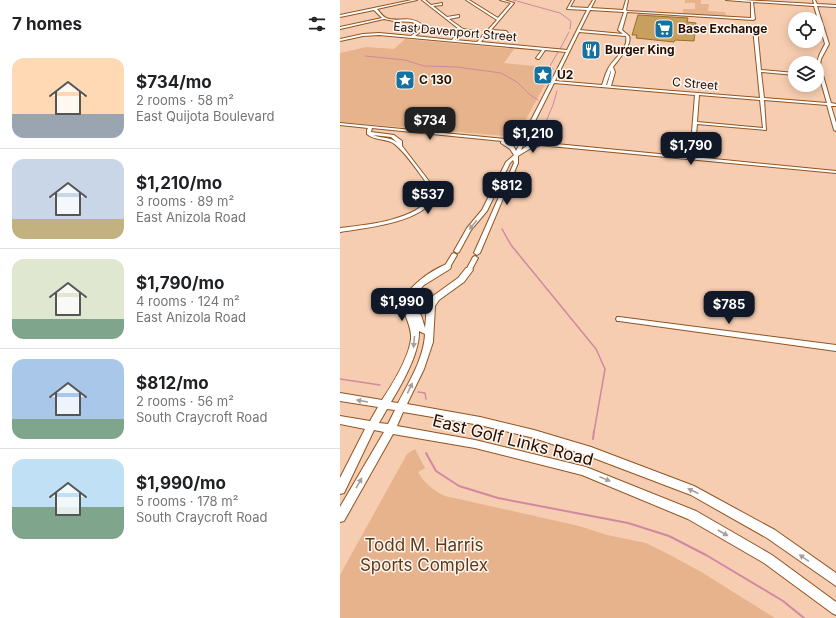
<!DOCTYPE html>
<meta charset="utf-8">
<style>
body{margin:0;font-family:Inter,sans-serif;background:#f6f6f6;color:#202124;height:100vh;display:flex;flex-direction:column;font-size:15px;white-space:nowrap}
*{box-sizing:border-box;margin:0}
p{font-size:13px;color:#757577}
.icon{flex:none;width:22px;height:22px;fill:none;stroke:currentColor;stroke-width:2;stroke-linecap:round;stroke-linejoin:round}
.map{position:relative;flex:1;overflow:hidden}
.drawer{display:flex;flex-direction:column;background:#fff;width:340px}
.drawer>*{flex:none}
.tools{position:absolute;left:448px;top:12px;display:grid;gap:8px}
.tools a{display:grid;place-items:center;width:36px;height:36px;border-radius:50%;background:#fff;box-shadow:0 2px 10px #0003;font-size:20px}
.price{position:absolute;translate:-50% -34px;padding:0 9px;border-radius:8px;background:#111827;color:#fff;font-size:13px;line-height:26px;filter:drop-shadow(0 1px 2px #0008)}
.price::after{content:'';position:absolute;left:50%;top:24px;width:12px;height:9px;margin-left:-6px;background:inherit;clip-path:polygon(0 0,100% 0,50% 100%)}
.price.current{background:#222;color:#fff}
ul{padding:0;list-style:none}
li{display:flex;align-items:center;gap:12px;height:100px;padding:0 12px}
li+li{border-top:1px solid #e0e0e0}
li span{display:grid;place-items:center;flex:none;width:112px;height:80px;border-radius:12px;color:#555}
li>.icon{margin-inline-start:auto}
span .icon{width:48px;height:48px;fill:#fffc;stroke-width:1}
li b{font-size:17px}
h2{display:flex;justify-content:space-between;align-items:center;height:48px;padding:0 12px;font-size:17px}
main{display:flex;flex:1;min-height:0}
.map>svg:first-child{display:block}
.green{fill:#e6b38c}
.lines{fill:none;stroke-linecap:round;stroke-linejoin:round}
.stream-far2{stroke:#d188a1;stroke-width:1}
.stream-far1{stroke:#d188a1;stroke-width:1.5}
.stream{stroke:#d188a1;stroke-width:2}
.building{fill:#c79f5f;stroke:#986f26}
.minor-casing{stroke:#905421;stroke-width:2}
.major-casing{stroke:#905421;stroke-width:2}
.minor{fill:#fff;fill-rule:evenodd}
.major{fill:#fff;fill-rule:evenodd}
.oneway{fill:#a89e99}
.labels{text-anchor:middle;stroke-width:3;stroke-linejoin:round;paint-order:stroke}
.far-poi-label{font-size:12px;font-weight:bold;fill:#250d00;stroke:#fdf6f1;text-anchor:start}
.far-street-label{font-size:12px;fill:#250d00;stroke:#fdf6f1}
.near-street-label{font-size:17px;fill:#250d00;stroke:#fdf6f1}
.near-park-label{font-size:17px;fill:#603816;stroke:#fdf6f1}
</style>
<main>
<section class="drawer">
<h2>7 homes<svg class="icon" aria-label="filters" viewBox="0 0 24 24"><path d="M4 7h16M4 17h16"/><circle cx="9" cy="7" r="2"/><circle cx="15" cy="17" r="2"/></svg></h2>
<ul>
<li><span style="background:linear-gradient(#ffd9b3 70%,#9aa5b1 0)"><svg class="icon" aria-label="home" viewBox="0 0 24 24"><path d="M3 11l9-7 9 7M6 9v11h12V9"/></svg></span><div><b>$734/mo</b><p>2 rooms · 58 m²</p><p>East Quijota Boulevard</p></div></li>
<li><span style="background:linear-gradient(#c9d6e8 75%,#c2b280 0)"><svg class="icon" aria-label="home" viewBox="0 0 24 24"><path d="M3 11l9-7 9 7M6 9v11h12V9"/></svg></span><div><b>$1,210/mo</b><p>3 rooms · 89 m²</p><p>East Anizola Road</p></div></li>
<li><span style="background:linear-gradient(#dfe7d0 75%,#7fa58c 0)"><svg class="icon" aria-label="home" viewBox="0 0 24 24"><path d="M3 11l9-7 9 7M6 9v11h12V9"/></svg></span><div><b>$1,790/mo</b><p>4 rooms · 124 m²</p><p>East Anizola Road</p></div></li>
<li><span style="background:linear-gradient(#a9c7e8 75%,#7fa58c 0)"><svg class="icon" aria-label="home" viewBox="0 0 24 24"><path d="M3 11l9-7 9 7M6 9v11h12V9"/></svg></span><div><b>$812/mo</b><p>2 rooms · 56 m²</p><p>South Craycroft Road</p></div></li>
<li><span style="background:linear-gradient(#bfe0f5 60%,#7fa58c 0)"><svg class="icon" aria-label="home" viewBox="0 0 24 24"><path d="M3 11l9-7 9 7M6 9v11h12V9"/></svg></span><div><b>$1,990/mo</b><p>5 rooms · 178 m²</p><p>South Craycroft Road</p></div></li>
</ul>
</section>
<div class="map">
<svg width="496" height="618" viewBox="0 0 496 618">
<rect width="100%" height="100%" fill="#f6cdb0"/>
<path class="green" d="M345,0h16v4h8l-1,7 17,1 1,4 -43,-2v-5h12v-6h-10z
M65,39l109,10 -10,14 50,5 -35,64 -4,3 -10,1 -165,-14v-69l26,-6 28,2z
M75,449l10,19 -7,4c6,11 16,19 27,24l134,30 28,9 39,8 24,12 33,18 72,45h-435v-43l67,-121z"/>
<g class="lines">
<path class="stream-far2" d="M173,0l47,13 11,8 -1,8
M220,49l9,-17
M25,56l40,4 19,6 33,1 44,6 16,9 12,12 9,6
M210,66l8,-14
M200,136l13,-31 4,-14"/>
<path class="stream-far1" d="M162,229l9,16 85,104 9,20 -11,63
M0,379l40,6
M78,392l7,1 1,6"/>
<path class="stream" d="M253,439l1,-8
M86,453l10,18 23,15 39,12 130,25 41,13 37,19 77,46 21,17"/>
</g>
<path class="building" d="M298,15l50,3 -1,4 9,1 -2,18 -19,-1 -1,2 -38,-4 1,-3h-5z"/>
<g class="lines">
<g class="minor-casing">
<path id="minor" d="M72,0h5l-40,9c3,3 5,7 9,9 13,5 22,-4 37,7l1,4 -9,7 37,4 6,-8 1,-3 -37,-29h3l6,5 11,-2v2l-9,1 14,11 12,-2v2l-10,2 14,10 11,2 -2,1 -10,-1 -7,9 22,2 20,-22 -31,-20h3l29,18 13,-15 -11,-3h4l10,3 -23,27 15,1 3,3 -2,1 -2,-2 -16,-1 -8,10 86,8 20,-40 -20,-1 5,-9h2l-4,7 18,1 5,-8h2l-4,8 32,2 3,-10h2l-2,10 1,1 124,7v-16l-25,-2h17l71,4 -1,-4h2l2,4 19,1v2l-19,-1 12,38 -8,15 -1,6 11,38 5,1v2h-5l5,17v8l-2,-1 -7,-25 -63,-5 2,30 -69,-6 -3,33 142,14v2l-297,-28v1l-8,2 -13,8v7l-38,90 -3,2 -3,-2 40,-90 -1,-3 -3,3 -23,48 -16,19 -12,22 -2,1 -3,-2 13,-23 15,-18 24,-48 7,-6 1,-1 -4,-6 -9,-6v-1l1,-1 -130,-13 -1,4 23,3 8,6v5l33,43c-1,4 -1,9 -3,12 -15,22 -67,27 -92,31v-4c25,-3 70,-7 87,-27 2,-4 3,-8 4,-12 -10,-13 -25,-37 -38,-46 -9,-5 -18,-2 -26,-9v-4l1,-2 -28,-3v-2l165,16v-2l9,-1 12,-6 40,-78 -21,-2 -6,9h-1l-2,-1 6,-8 -163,-15 -16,1 -23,5v-2l23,-5 16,-1 32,3 9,-7v-3l-8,-4 -18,-1 -10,-2 -44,10v-2l42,-9 -8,-8 -34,7v-2zM413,2l61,4 11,38c-5,9 -8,14 -8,24l10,35 -63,-5 -3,-26 34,3v-2l-34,-3 -4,-42 -2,-1 -2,1 7,70 -149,-12 4,-14 -2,-5c4,-6 20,-23 16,-31 -2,-2 -5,-4 -7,-6l5,-18 126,8 2,-1zM250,10l34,2 -6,18 5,4 -43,-4zM239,32l47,4c3,13 -13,23 -18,33 -3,5 -4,11 -6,16l-47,-4zM271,70v2l-4,13h-1zM214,83l141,12 -5,62 -165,-16zM359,95l61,5 3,28 -66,-6zM184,134l-3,6 -12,-1 8,-1zM33,135l18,2 7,6c-10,-7 -15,-4 -25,-8zM165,141l15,2 -4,8 -2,-4zM184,143l11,1 -8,2 -6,4z
M114,253l3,2 -7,12 -1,1h-4l-1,-1 8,-13z
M135,256l3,2 -7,13 -2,1 -2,-1 -1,-1 7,-13z
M277,317h2l217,28v6l-217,-30h-2l-1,-2z"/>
</g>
<g class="major-casing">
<path id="major" d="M107,264l3,1 1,2 -1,2 -26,16 -9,9 -4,12 1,3 9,6 4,13 2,-22 6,-10 25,-18 8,-10h6l1,2 -9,12 -25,18 -4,6 -2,36 -9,27 -17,35 73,13 54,13 57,17 103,39 81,44 61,43v13l-69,-48 -76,-43 -100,-38 -57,-19 -54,-13 -77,-13 -6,14 78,14 111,27 110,44 76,44 64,47v13l-4,-2 -68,-50 -76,-44 -106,-44 -107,-27 -82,-14 -49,87 -4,1v-15l44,-75 -10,-2 -30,63 -4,1v-16l25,-49 -25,-5v-8l30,5 8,-14 -38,-6v-8l42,7c10,-15 27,-43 29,-61 1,-12 -6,-21 -8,-32 -2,-17 30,-38 44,-43zM79,331l6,3c-1,24 -16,48 -27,69l-7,-1c11,-18 29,-50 28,-71zM47,409l8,1 -7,14 -9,-1z"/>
</g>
<use href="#minor" class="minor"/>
<use href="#major" class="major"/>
</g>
<defs><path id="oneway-solid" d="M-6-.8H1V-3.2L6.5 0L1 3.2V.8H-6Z"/></defs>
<g class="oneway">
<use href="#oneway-solid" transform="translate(133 225) rotate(129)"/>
<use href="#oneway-solid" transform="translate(74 342) rotate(95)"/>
<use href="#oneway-solid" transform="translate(70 388) rotate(-64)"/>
<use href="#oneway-solid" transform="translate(22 401) rotate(-170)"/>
<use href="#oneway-solid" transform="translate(265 479) rotate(22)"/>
<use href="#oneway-solid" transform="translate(19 483) rotate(-60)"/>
<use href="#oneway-solid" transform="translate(353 491) rotate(-155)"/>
<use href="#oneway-solid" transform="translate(383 533) rotate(30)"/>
<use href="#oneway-solid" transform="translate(464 558) rotate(-145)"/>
</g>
<defs>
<g id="supermarket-square" transform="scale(1)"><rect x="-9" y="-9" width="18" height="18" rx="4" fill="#1571a0" stroke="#fdf6f1"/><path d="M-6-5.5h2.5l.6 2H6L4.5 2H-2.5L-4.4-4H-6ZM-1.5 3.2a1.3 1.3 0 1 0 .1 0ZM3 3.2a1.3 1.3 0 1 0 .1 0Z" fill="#fff"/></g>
<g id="restaurant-square" transform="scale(1)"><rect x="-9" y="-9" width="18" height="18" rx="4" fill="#1571a0" stroke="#fdf6f1"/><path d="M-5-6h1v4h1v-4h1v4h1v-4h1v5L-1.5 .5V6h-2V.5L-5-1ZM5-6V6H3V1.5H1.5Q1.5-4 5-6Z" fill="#fff"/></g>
<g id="sight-square" transform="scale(1)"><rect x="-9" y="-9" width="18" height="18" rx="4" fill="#1571a0" stroke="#fdf6f1"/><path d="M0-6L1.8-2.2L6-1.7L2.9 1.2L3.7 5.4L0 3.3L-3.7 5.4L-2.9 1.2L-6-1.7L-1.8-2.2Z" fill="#fff"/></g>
</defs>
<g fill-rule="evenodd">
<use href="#supermarket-square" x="324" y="29"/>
<use href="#restaurant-square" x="251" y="50"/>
<use href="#sight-square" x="203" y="75"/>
<use href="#sight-square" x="65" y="80"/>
</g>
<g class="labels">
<g class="far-poi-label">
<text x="338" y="33">Base Exchange</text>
<text x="265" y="54">Burger King</text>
<text x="217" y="79">U2</text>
<text x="79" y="84">C 130</text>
</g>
<g class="far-street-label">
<text transform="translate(115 32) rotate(5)" y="4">East Davenport Street</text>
<text transform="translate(355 84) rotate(5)" y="4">C Street</text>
</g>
<g class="near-street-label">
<text transform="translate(173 440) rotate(14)" y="6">East Golf Links Road</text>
</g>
<g class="near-park-label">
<text x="84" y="551">Todd M. Harris<tspan x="84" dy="20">Sports Complex</tspan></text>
</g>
</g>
</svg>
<div class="tools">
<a><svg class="icon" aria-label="locate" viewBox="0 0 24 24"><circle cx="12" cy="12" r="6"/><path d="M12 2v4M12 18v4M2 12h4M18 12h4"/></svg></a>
<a><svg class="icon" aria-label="layers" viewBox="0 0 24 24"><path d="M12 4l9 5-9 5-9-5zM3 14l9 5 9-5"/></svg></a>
</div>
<b class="price current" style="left:90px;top:141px">$734</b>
<b class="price" style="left:193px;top:154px">$1,210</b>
<b class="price" style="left:351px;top:166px">$1,790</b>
<b class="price" style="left:167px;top:206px">$812</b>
<b class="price" style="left:88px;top:215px">$537</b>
<b class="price" style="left:62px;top:322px">$1,990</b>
<b class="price" style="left:389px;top:325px">$785</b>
</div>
</main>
